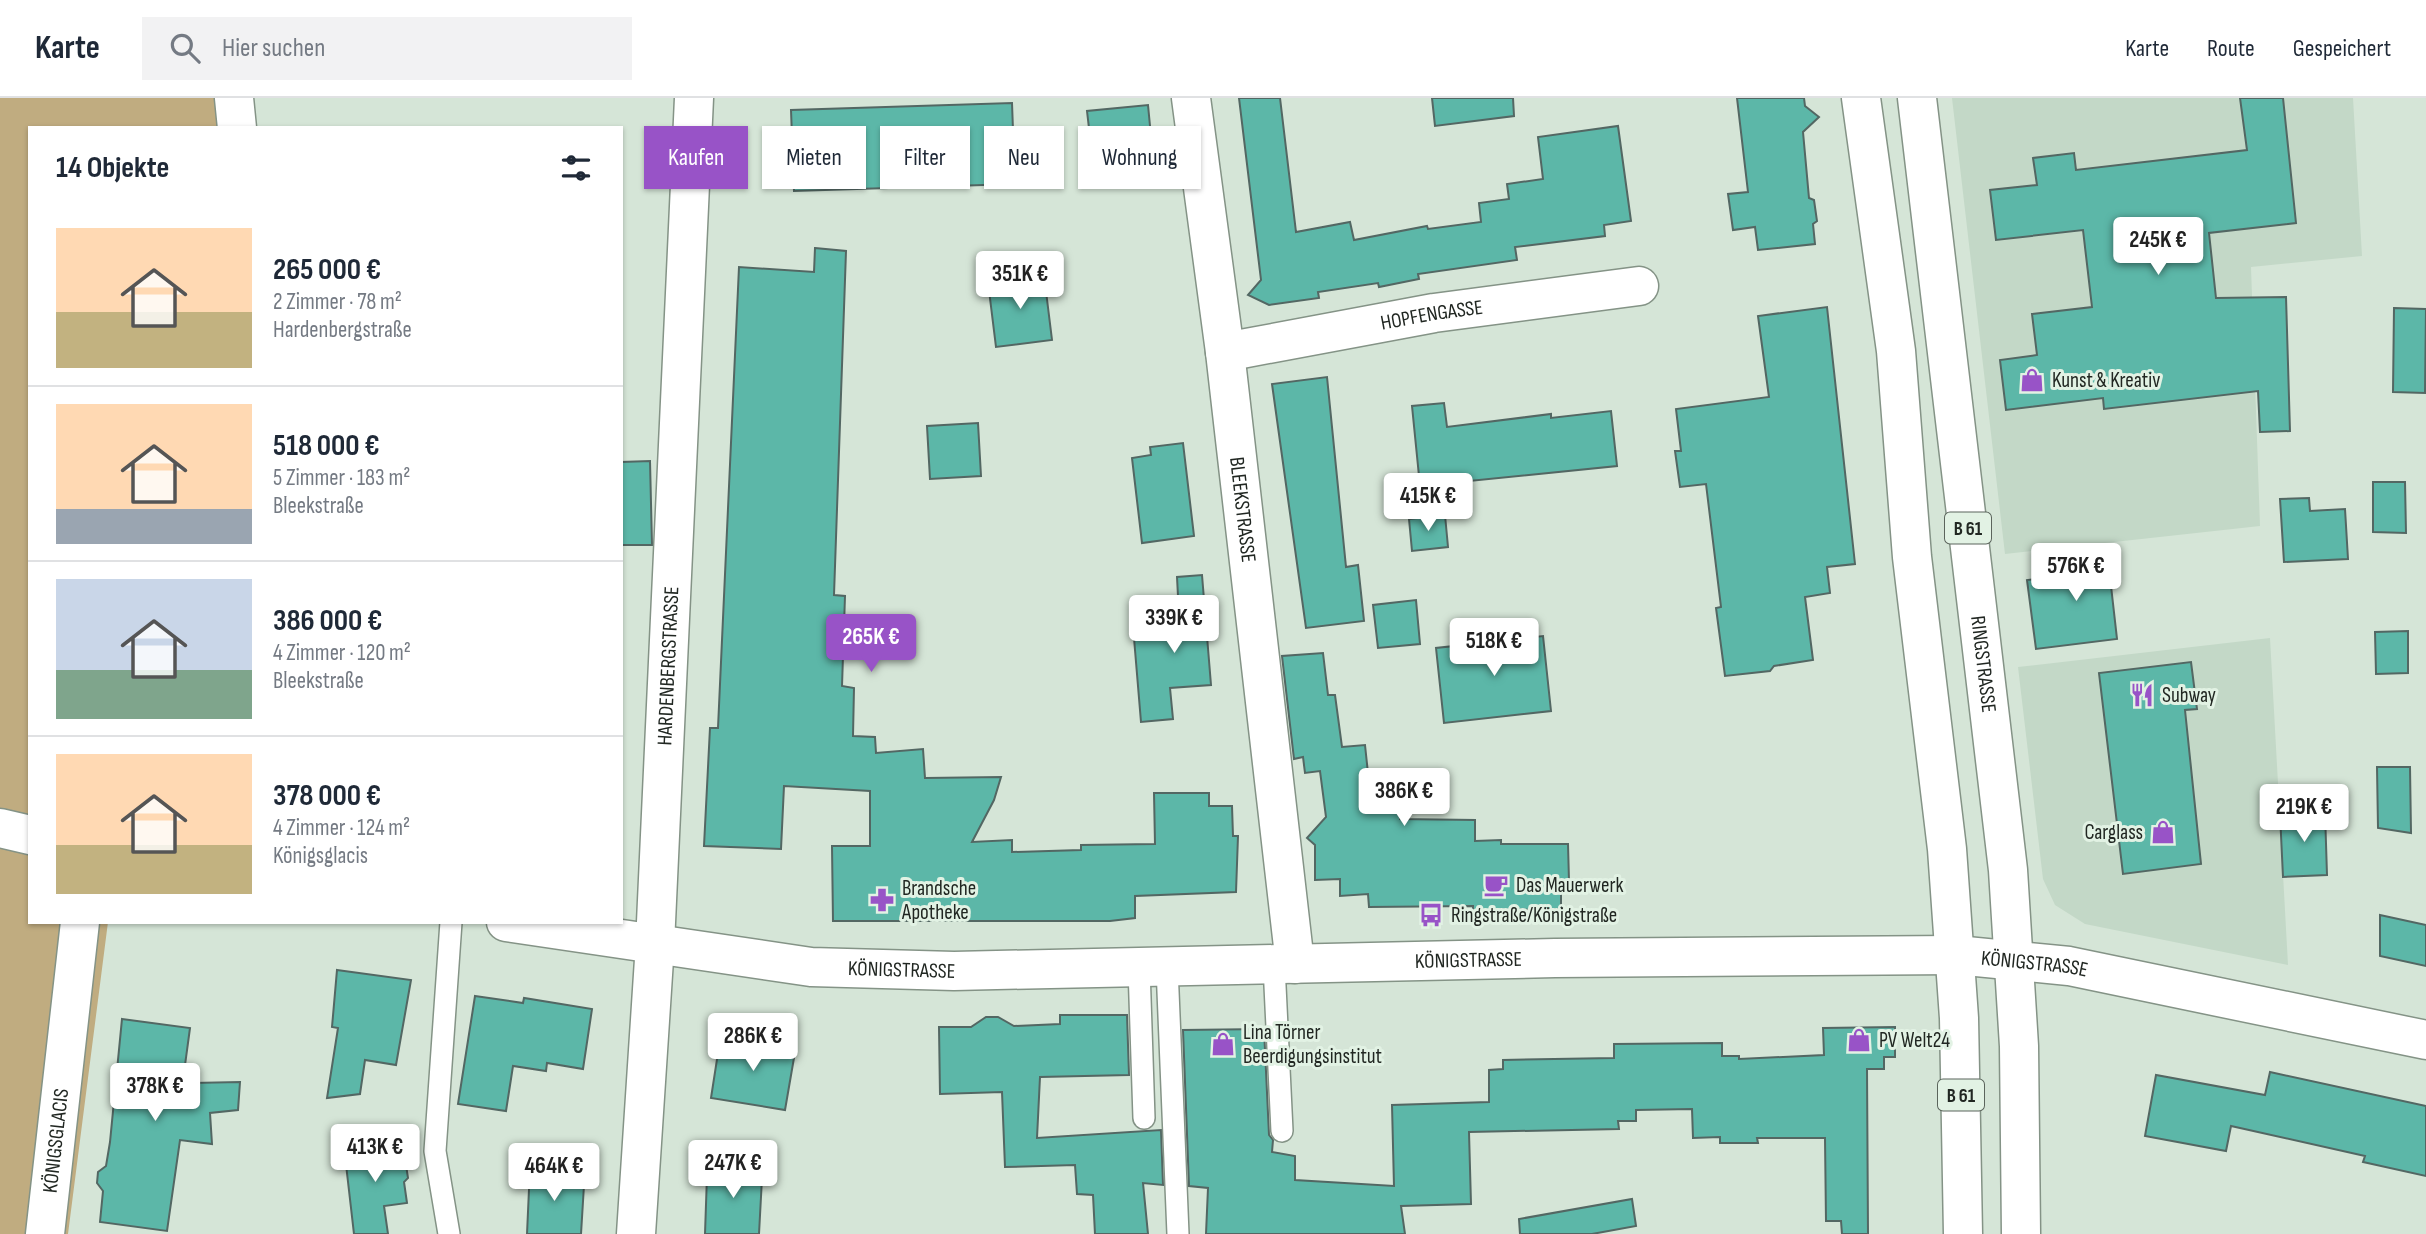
<!DOCTYPE html>
<html lang="de">
<meta charset="utf-8">
<style>
body{margin:0;font-family:"Sofia Sans Condensed",sans-serif;background:#f2f2f3;color:#1f2937;height:100vh;display:flex;flex-direction:column;font-size:26px;white-space:nowrap}
*{box-sizing:border-box;margin:0}
p{font-size:23px;color:#747a83}
.icon{flex:none;width:38px;height:38px;fill:none;stroke:currentColor;stroke-width:2;stroke-linecap:round;stroke-linejoin:round}
.map{position:relative;flex:1;overflow:hidden}
.sheet{position:absolute;left:28px;top:28px;width:595px;height:798px;display:flex;flex-direction:column;background:#fff;border-radius:0px;box-shadow:0 2px 5px #0004}
.sheet>*{flex:none}
.guide{position:absolute;left:644px;top:28px;width:665px;height:63px;display:flex;gap:14px}
.price{position:absolute;translate:-50% -60px;padding:0 16px;border-radius:7px;background:#fff;color:#222;font-size:23px;line-height:46px;filter:drop-shadow(0 2px 4px #0008)}
.price::after{content:'';position:absolute;left:50%;top:42px;width:21px;height:16px;margin-left:-10px;background:inherit;clip-path:polygon(0 0,100% 0,50% 100%)}
.price.active{background:#9853c7;color:#fff}
ul{padding:0;list-style:none}
li{display:flex;align-items:center;gap:21px;height:175px;padding:0 28px}
li+li{border-top:2px solid #e0e1e3}
li span{display:grid;place-items:center;flex:none;width:196px;height:140px;border-radius:0px;color:#555}
li>.icon{margin-inline-start:auto}
span .icon{width:84px;height:84px;fill:#fffc;stroke-width:1}
li b{font-size:30px}
h2{display:flex;justify-content:space-between;align-items:center;height:84px;padding:0 28px;font-size:30px}
.chip{padding:0 24px;border-radius:0px;background:#fff;box-shadow:0 2px 5px #0004;font-size:24px;line-height:63px}
.chip.active{background:#9853c7;color:#fff}
header{display:flex;align-items:center;gap:42px;box-sizing:border-box;height:98px;padding:0 35px;background:#fff;border-bottom:2px solid #e0e1e3}
header strong{font-size:33px}
nav{display:flex;gap:38px;margin-inline-start:auto;font-size:24px}
.search{width:490px;height:63px;background:#f2f2f3;display:flex;align-items:center;gap:18px;box-sizing:border-box;padding:0 24px;border-radius:0px;color:#747a83;font-size:26px}
.map>svg:first-child{display:block}
.built{fill:#c3d8c7}
.green{fill:#c0ac80}
.building{fill:#5cb7a8;stroke:#536763;stroke-width:2}
.lines{fill:none;stroke-linecap:round;stroke-linejoin:round}
.lane-casing{stroke:#849386;stroke-width:24}
.street-casing{stroke:#849386;stroke-width:41}
.secondary-casing{stroke:#849386;stroke-width:41}
.primary-casing{stroke:#849386;stroke-width:41}
.lane{stroke:#fff;stroke-width:21}
.street{stroke:#fff;stroke-width:38}
.secondary{stroke:#fff;stroke-width:38}
.primary{stroke:#fff;stroke-width:38}
.labels{text-anchor:middle;stroke-width:6;stroke-linejoin:round;paint-order:stroke}
.shield{fill:#e2f2e4;stroke:#5b645c;stroke-width:2}
.shield-label{font-size:19px;font-weight:bold;fill:#212722}
.street-label{font-size:21px;fill:#212722;stroke:#e2f2e4}
.poi-label{font-size:21px;fill:#212722;stroke:#e2f2e4;text-anchor:start}
</style>
<header>
<strong>Karte</strong>
<div class="search"><svg class="icon" aria-label="search" viewBox="0 0 24 24"><circle cx="10" cy="10" r="6"/><path d="M15 15l6 6"/></svg>Hier suchen</div>
<nav><a>Karte</a><a>Route</a><a>Gespeichert</a></nav>
</header>
<div class="map">
<svg width="2426" height="1136" viewBox="0 0 2426 1136">
<rect width="100%" height="100%" fill="#d5e5d7"/>
<path class="built" d="M1952,0h401l9,158 -111,11 9,259 -255,28z
M2270,540l18,327 -203,-41 -30,-19 -12,-26 -25,-212z"/>
<path class="green" d="M0,0h223v30h-193v794h78l-40,312h-68z"/>
<path class="building" d="M1239,0h41l16,134 54,-10 4,18 73,-14 1,3 53,-7 -2,-19 30,-4 -2,-15 36,-5 -5,-42 80,-11 13,95 -27,4 1,11 -90,11 2,13 -99,14 1,5 -40,8 -1,-4 -60,9 1,6 -50,7 -21,-10 13,-15z
M1432,0h81l1,18 -79,10z
M1737,0h67l1,8 14,11 -16,15 6,66 5,2 3,21 -4,3 2,20 -57,6 -3,-23 -22,3 -5,-36 20,-2z
M2240,0h43l13,125 -87,10 7,65 70,-1 4,134 -30,1 -2,-41 -154,18 -1,-11 -97,12 -6,-50 37,-5 -5,-41 60,-7 -9,-77 -87,10 -6,-50 47,-5 -4,-27 41,-5 2,17 171,-20z
M1012,5l3,81 -221,7 -3,-81z
M1148,7l5,52 -60,6 -6,-52z
M815,150l31,3 -12,344 11,1 -3,90 12,2 -1,48 22,1 1,16 47,-4 2,29 76,-1 -7,23 -22,42 40,-2v12l69,-2v-5l74,-1 -1,-51h55v13h23l1,30h5l-2,56 -101,4v22l-25,3h-277l-1,-75h38v-55l-86,-5 -3,63 -77,-3 6,-118h8l21,-461 75,5z
M1044,177l8,65 -56,7 -8,-65z
M1827,209l28,257 -28,3 3,26 -25,4 8,63 -39,6 -4,5 -45,5 -9,-68 5,-1 -15,-123 -26,3 -5,-36h6l-5,-42 93,-12 -11,-81z
M2394,210l32,1 -1,84 -32,-1z
M1327,279l19,190 12,-2 6,56 -58,7 -34,-244z
M1444,305l3,24 104,-13v4l60,-7 6,55 -197,20 -8,-80z
M978,325l3,53 -51,3 -3,-53z
M1183,345l11,93 -52,7 -10,-85 19,-3 -1,-8z
M650,363l2,84h-31v-83z
M2373,384h32l1,51 -33,-1z
M2309,400l1,13 35,-2 3,50 -64,3 -4,-63z
M1445,417l3,32 -36,4 -3,-32z
M2112,446l4,32 -6,1 7,62 -81,10 -9,-69 58,-7 -4,-25z
M1202,477l9,110 -41,3 3,31 -32,3 -7,-84 46,-3 -3,-58z
M1416,502l4,44 -42,4 -5,-43z
M2408,533v42l-32,1 -1,-42z
M1517,535l1,6 25,-3 8,75 -107,12 -8,-75 46,-5v-6z
M1323,555l5,42h7l7,52 23,-2 7,66 28,-1v9l75,1v21l26,-1v4h67l1,37h-8v28l-58,1v3h-30v-7l-104,1 -1,-13 -28,2v-17l-25,1v-35l-8,-7 19,-21 -6,-46 -15,2 -2,-16 -9,2 -12,-103z
M2191,564l6,47 -12,1 16,154 -78,10 -24,-201z
M2377,669h33l1,66 -33,-5z
M2325,714l2,63 -44,2 -3,-63z
M2380,817l46,10v41l-46,-10z
M337,872l74,10 -15,85 -31,-5 -5,34 -33,4 11,-70 -6,-1z
M475,898l48,7 1,-5 68,11 -9,60 -36,-6 -1,8 -33,-5 -7,45 -48,-7z
M1060,917h67l2,60 -89,2 -3,61 124,-8 2,55 -20,-2 5,51h-53l-2,-39 -16,-1 -2,-29 -70,2 -3,-75 -62,2 -1,-67h32l15,-10h12l16,9 46,-2z
M122,921l68,9 -5,37 9,1 -2,17 48,-1 -2,28 -28,3 2,31 -32,-4 -13,91 -67,-9 3,-31 -6,-8 1,-11 8,-6 4,-24z
M1895,929v30h-11v12h-17l1,165h-26l-1,-13h-15l-1,-83h-68l1,5h-38v-6l-27,1 -1,-29 -56,1v11h-18l1,8 -150,3 2,72 -70,2 4,28h-199l2,-46 -19,-2 -6,-156 81,-1 5,106 4,5 -1,12 23,4v24l99,6 -2,-81 97,-3v-32l14,-1v-9l111,-2v-14l108,-1v13h17v3l85,-4 -1,-27z
M745,934l28,5 -2,11 24,4 -10,58 -74,-12 9,-58 23,4z
M2270,974l156,34v70l-63,-14 2,-6 -134,-30 -5,25 -81,-15 11,-61 109,20z
M399,1043l2,21 5,3 2,13 -4,4 3,21 -23,3 4,28h-34l-10,-87z
M720,1061l30,2 -1,16 13,1 -3,56h-54l2,-59 12,1z
M530,1069l39,2 -1,15 16,1 -3,49h-54z
M1632,1101l4,27 -44,8h-72l-1,-15z"/>
<g class="lines">
<g class="lane-casing">
<path id="lane" d="M1274,867l8,166
M1167,869l11,267
M1139,870l5,150
M449,1136l-14,-83 16,-229"/>
</g>
<g class="street-casing">
<g id="street">
<path d="M234,0l3,30"/>
<path id="s1" d="M1191,0l34,254 70,612"/>
<path id="s2" d="M1225,254l209,-39 205,-27"/>
<path d="M0,730l30,7"/>
<path id="s3" d="M506,824l305,45 143,4 601,-13 401,-3"/>
<path id="s4" d="M45,1136l35,-312"/>
<path id="s5" d="M636,1136l19,-290 39,-846"/>
</g>
</g>
<g class="secondary-casing">
<g id="secondary">
<path id="s6" d="M1956,857l113,11 357,74"/>
</g>
</g>
<g class="primary-casing">
<g id="primary">
<path d="M1861,0l35,253 16,206 35,292 12,169 4,216"/>
<path id="s7" d="M1917,0l91,772 11,176 2,188"/>
</g>
</g>
<use href="#lane" class="lane"/>
<use href="#street" class="street"/>
<use href="#secondary" class="secondary"/>
<use href="#primary" class="primary"/>
</g>
<defs>
<g id="shop-bare" transform="scale(1.89)"><path d="M-5-2.5h2.3a2.7 3.5 0 0 1 5.4 0H5L5.5 6h-11ZM-1.5-2.5h3a1.5 2.3 0 0 0-3 0Z" fill="#9853c7" stroke="#e2f2e4" stroke-width="2.5" paint-order="stroke"/></g>
<g id="restaurant-bare" transform="scale(1.89)"><path d="M-5-6h1v4h1v-4h1v4h1v-4h1v5L-1.5 .5V6h-2V.5L-5-1ZM5-6V6H3V1.5H1.5Q1.5-4 5-6Z" fill="#9853c7" stroke="#e2f2e4" stroke-width="2.5" paint-order="stroke"/></g>
<g id="cafe-bare" transform="scale(1.89)"><path d="M-5.5-4.5H6V0H3Q3 3.5 0 3.5H-2.5Q-5.5 3.5-5.5 0ZM3-3.2v2h1.7v-2ZM-6 4.5H4V6H-6Z" fill="#9853c7" stroke="#e2f2e4" stroke-width="2.5" paint-order="stroke"/></g>
<g id="pharmacy-bare" transform="scale(1.89)"><path d="M-2-6h4v4h4v4h-4v4h-4v-4h-4v-4h4Z" fill="#9853c7" stroke="#e2f2e4" stroke-width="2.5" paint-order="stroke"/></g>
<g id="bus-bare" transform="scale(1.89)"><path d="M-5-6H5V4H4V6H2V4H-2V6H-4V4H-5ZM-3.5-4V0h7V-4ZM-3.5 1.2v1.5H-2V1.2ZM2 1.2v1.5H3.5V1.2Z" fill="#9853c7" stroke="#e2f2e4" stroke-width="2.5" paint-order="stroke"/></g>
</defs>
<g fill-rule="evenodd">
<use href="#shop-bare" x="2032" y="282"/>
<use href="#restaurant-bare" x="2142" y="597"/>
<use href="#shop-bare" x="2163" y="734"/>
<use href="#cafe-bare" x="1496" y="787"/>
<use href="#pharmacy-bare" x="882" y="802"/>
<use href="#bus-bare" x="1431" y="817"/>
<use href="#shop-bare" x="1859" y="942"/>
<use href="#shop-bare" x="1223" y="946"/>
</g>
<g class="labels">
<g class="shield">
<rect x="1945" y="414.5" width="46" height="31" rx="5"/>
<rect x="1938" y="981.5" width="46" height="31" rx="5"/>
</g>
<g class="shield-label">
<text x="1968" y="437">B 61</text>
<text x="1961" y="1004">B 61</text>
</g>
<g class="street-label">
<text dy="7" stroke="none"><textPath href="#s2" startOffset="210">HOPFENGASSE</textPath></text>
<text dy="7" stroke="none"><textPath href="#s1" startOffset="415">BLEEKSTRASSE</textPath></text>
<text dy="7" stroke="none"><textPath href="#s7" startOffset="570">RINGSTRASSE</textPath></text>
<text dy="7" stroke="none"><textPath href="#s5" startOffset="569">HARDENBERGSTRASSE</textPath></text>
<text dy="7" stroke="none"><textPath href="#s3" startOffset="966">KÖNIGSTRASSE</textPath></text>
<text dy="7" stroke="none"><textPath href="#s6" startOffset="79">KÖNIGSTRASSE</textPath></text>
<text dy="7" stroke="none"><textPath href="#s3" startOffset="399">KÖNIGSTRASSE</textPath></text>
<text dy="7" stroke="none"><textPath href="#s4" startOffset="94">KÖNIGSGLACIS</textPath></text>
</g>
<g class="poi-label">
<text x="2052" y="289">Kunst &amp; Kreativ</text>
<text x="2162" y="604">Subway</text>
<text x="2143" y="741" text-anchor="end">Carglass</text>
<text x="1516" y="794">Das Mauerwerk</text>
<text x="902" y="797">Brandsche<tspan x="902" dy="24">Apotheke</tspan></text>
<text x="1451" y="824">Ringstraße/Königstraße</text>
<text x="1243" y="941">Lina Törner<tspan x="1243" dy="24">Beerdigungsinstitut</tspan></text>
<text x="1879" y="949">PV Welt24</text>
</g>
</g>
</svg>
<b class="price" style="left:2158px;top:179px">245K €</b>
<b class="price" style="left:1020px;top:213px">351K €</b>
<b class="price" style="left:1428px;top:435px">415K €</b>
<b class="price" style="left:2076px;top:505px">576K €</b>
<b class="price" style="left:1174px;top:557px">339K €</b>
<b class="price active" style="left:871px;top:576px">265K €</b>
<b class="price" style="left:1494px;top:580px">518K €</b>
<b class="price" style="left:1404px;top:730px">386K €</b>
<b class="price" style="left:2304px;top:746px">219K €</b>
<b class="price" style="left:753px;top:975px">286K €</b>
<b class="price" style="left:155px;top:1025px">378K €</b>
<b class="price" style="left:375px;top:1086px">413K €</b>
<b class="price" style="left:733px;top:1102px">247K €</b>
<b class="price" style="left:554px;top:1105px">464K €</b>
<div class="guide">
<a class="chip active">Kaufen</a>
<a class="chip">Mieten</a>
<a class="chip">Filter</a>
<a class="chip">Neu</a>
<a class="chip">Wohnung</a>
</div>
<section class="sheet">
<h2>14 Objekte<svg class="icon" aria-label="filters" viewBox="0 0 24 24"><path d="M4 7h16M4 17h16"/><circle cx="9" cy="7" r="2"/><circle cx="15" cy="17" r="2"/></svg></h2>
<ul>
<li><span style="background:linear-gradient(#ffd9b3 60%,#c2b280 0)"><svg class="icon" aria-label="home" viewBox="0 0 24 24"><path d="M3 11l9-7 9 7M6 9v11h12V9"/></svg></span><div><b>265 000 €</b><p>2 Zimmer · 78 m²</p><p>Hardenbergstraße</p></div></li>
<li><span style="background:linear-gradient(#ffd9b3 75%,#9aa5b1 0)"><svg class="icon" aria-label="home" viewBox="0 0 24 24"><path d="M3 11l9-7 9 7M6 9v11h12V9"/></svg></span><div><b>518 000 €</b><p>5 Zimmer · 183 m²</p><p>Bleekstraße</p></div></li>
<li><span style="background:linear-gradient(#c9d6e8 65%,#7fa58c 0)"><svg class="icon" aria-label="home" viewBox="0 0 24 24"><path d="M3 11l9-7 9 7M6 9v11h12V9"/></svg></span><div><b>386 000 €</b><p>4 Zimmer · 120 m²</p><p>Bleekstraße</p></div></li>
<li><span style="background:linear-gradient(#ffd9b3 65%,#c2b280 0)"><svg class="icon" aria-label="home" viewBox="0 0 24 24"><path d="M3 11l9-7 9 7M6 9v11h12V9"/></svg></span><div><b>378 000 €</b><p>4 Zimmer · 124 m²</p><p>Königsglacis</p></div></li>
</ul>
</section>
</div>
